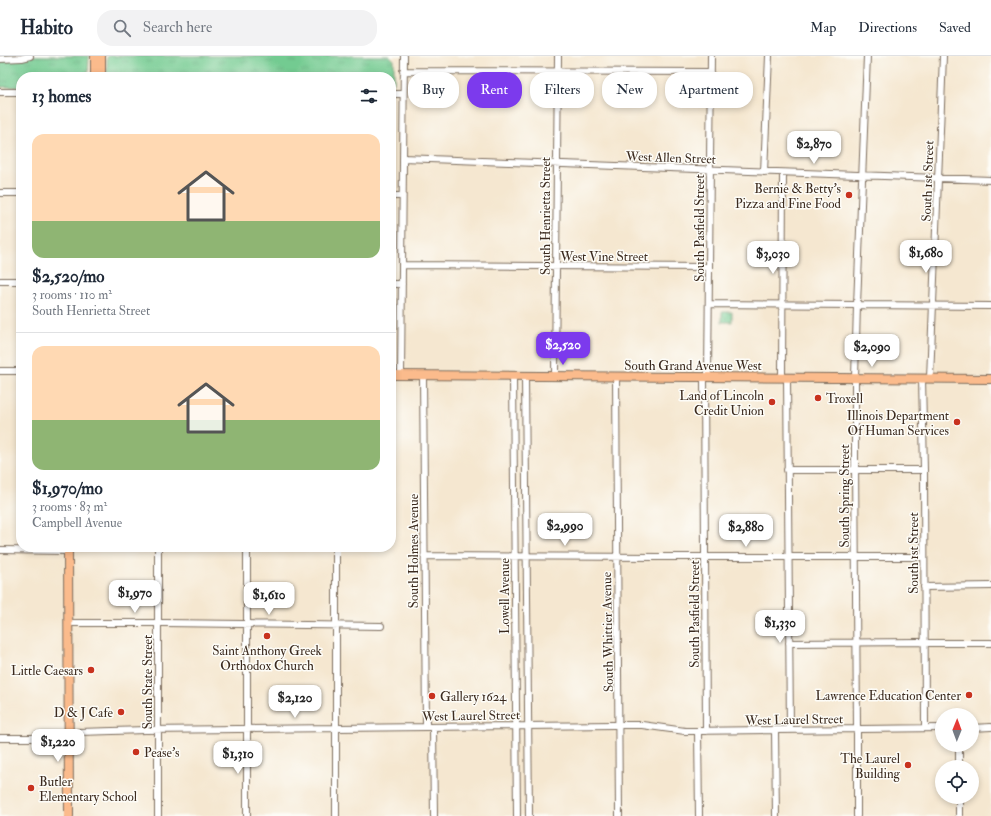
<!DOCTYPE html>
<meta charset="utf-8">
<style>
body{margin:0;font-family:"IM FELL Double Pica",serif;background:#f2f2f3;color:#1f2937;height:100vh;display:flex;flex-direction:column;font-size:15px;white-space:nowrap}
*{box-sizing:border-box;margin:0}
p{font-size:13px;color:#747a83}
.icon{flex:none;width:22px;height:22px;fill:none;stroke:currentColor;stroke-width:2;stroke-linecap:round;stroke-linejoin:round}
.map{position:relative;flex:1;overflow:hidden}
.panel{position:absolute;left:16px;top:16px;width:380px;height:480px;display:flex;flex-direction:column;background:#fff;border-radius:16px;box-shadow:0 2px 6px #0003}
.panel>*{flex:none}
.guide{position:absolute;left:408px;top:16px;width:380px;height:36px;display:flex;gap:8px}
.needle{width:26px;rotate:1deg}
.buttons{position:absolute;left:935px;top:652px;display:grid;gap:8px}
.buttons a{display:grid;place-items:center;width:44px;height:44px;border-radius:50%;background:#fff;box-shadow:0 2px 6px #0003;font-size:20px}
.price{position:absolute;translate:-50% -34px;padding:0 9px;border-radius:8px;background:#fff;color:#222;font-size:13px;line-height:26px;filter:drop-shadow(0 1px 2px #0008)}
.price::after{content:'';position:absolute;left:50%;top:24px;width:12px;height:9px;margin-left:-6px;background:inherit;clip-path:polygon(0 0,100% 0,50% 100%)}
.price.selected{background:#7c3aed;color:#fff}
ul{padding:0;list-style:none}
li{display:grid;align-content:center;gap:8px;height:212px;padding:0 16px}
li+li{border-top:1px solid #e0e1e3}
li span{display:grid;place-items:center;height:124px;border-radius:12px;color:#555}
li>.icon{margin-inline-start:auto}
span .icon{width:72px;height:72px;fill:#fffc;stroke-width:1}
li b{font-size:17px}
h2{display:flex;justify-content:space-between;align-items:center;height:48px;padding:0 16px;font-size:17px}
.chip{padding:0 14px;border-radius:16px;background:#fff;box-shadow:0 2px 6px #0003;font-size:14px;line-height:36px}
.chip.selected{background:#7c3aed;color:#fff}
header{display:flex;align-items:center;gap:24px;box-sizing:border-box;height:56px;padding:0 20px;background:#fff;border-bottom:1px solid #e0e1e3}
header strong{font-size:19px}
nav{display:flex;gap:22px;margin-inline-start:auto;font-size:14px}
.search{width:280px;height:36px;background:#f2f2f3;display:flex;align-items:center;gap:10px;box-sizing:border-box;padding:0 14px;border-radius:16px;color:#747a83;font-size:15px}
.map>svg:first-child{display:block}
.park{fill:url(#park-tufts);stroke:#577a58}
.garden{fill:url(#garden-dots);stroke:#577a58}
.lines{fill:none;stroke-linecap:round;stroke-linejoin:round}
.minor-casing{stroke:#7c6c5c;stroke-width:8}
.major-casing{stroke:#7c6c5c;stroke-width:10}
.minor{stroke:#fff;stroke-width:6}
.major{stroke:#fbbb8c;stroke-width:8}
.poi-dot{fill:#c8321e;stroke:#fdfcf7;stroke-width:1.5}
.labels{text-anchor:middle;stroke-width:3;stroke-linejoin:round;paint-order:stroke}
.street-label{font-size:13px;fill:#3b2a1e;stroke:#fdfcf7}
.poi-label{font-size:13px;fill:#3b2a1e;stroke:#fdfcf7;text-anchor:end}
</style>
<header>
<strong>Habito</strong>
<div class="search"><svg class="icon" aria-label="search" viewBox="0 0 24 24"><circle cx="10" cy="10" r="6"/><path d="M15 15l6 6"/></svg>Search here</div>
<nav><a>Map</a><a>Directions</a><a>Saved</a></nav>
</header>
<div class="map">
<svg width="991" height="760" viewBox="0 0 991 760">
<defs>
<pattern id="park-tufts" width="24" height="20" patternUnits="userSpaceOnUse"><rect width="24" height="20" fill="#73cb91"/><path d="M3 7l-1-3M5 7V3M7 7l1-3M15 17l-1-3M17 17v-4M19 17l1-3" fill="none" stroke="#64ae7d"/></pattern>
<pattern id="garden-dots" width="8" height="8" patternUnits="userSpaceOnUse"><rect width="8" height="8" fill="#73cb91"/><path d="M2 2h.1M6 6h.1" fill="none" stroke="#64ae7d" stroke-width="1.8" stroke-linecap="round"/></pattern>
</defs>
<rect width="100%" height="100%" fill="#fdfcf7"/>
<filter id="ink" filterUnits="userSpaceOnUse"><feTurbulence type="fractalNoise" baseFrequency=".025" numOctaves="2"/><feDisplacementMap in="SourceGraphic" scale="8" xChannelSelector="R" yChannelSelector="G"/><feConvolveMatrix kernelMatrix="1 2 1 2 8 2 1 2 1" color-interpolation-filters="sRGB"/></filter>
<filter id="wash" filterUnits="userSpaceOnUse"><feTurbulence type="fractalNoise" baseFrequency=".012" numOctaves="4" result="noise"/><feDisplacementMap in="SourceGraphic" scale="16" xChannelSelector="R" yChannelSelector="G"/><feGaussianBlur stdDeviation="0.9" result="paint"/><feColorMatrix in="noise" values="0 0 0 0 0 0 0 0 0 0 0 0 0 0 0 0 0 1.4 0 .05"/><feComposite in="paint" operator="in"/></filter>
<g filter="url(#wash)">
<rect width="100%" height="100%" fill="#f5e7d0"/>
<path class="park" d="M0,0h89l-1,21h-67v10h-21z
M108,0h282l4,4v22l-3,3v-8h-284v-20z"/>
<path class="garden" d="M722,256h10v10h-10z"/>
</g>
<g filter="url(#ink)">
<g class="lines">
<g class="minor-casing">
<path id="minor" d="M0,3l22,-1 8,-2
M403,15l308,1
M0,36h21
M391,38h12
M403,102l588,22
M764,116l5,-116
M0,137h21
M391,140h11
M402,209l307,2
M0,225h21
M391,228h11
M709,248l282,2
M0,315h21
M401,319l3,-319
M423,319l3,352
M513,320l4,440
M525,320l4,440
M555,320l3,-320
M616,320l3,440
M704,321l2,354
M708,321l3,-321
M782,321l1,-204
M787,321l3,353
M922,322l2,92 1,258
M930,322l13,-322
M787,414h137
M0,494l68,1
M424,500l236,1h263
M924,531l67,-1
M68,567h97l216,3
M789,587l131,-1 9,1h62
M433,671l1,89
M972,672l19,-1
M775,674l1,86
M698,675l1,85
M0,682h58l21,-6 67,-2 468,-5h28l43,6 257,-3
M959,689v22
M959,741v19
M158,760v-269
M247,760v-269
M336,760v-269
M857,760v-87l-2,-268v-83l2,-73 10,-249"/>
</g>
<g class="major-casing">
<path id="major" d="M95,21v-21
M101,21v-21
M391,319l600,4
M68,491l1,269"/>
</g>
<use href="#minor" class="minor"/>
<use href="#major" class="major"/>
</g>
</g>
<g class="poi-dot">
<circle cx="849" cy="139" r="4"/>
<circle cx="818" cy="342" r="4"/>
<circle cx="772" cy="346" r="4"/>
<circle cx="957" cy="366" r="4"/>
<circle cx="267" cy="580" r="4"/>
<circle cx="91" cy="614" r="4"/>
<circle cx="969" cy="639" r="4"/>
<circle cx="432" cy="640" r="4"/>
<circle cx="121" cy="656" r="4"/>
<circle cx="136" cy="696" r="4"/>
<circle cx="908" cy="709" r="4"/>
<circle cx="31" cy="732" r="4"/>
</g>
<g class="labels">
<g class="street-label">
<text transform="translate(671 101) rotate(2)" y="5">West Allen Street</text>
<text transform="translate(927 125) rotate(-88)" y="5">South 1st Street</text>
<text transform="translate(545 160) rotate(-90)" y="5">South Henrietta Street</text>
<text transform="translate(699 172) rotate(-90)" y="5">South Pasfield Street</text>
<text x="604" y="205">West Vine Street</text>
<text x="693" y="314">South Grand Avenue West</text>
<text transform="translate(844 440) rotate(-90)" y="5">South Spring Street</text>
<text transform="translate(413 495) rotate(-90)" y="5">South Holmes Avenue</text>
<text transform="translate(913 497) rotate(-90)" y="5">South 1st Street</text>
<text transform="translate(504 540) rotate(-90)" y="5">Lowell Avenue</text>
<text transform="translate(694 558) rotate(-90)" y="5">South Pasfield Street</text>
<text transform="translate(607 576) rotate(-91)" y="5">South Whittier Avenue</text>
<text transform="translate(147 626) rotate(-90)" y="5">South State Street</text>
<text transform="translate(471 659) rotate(-1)" y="5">West Laurel Street</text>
<text transform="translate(794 663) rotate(-1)" y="5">West Laurel Street</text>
</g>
<g class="poi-label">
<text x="841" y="137">Bernie &amp; Betty's<tspan x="841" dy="15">Pizza and Fine Food</tspan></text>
<text x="764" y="344">Land of Lincoln<tspan x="764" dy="15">Credit Union</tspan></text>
<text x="826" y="347" text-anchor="start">Troxell</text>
<text x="949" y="364">Illinois Department<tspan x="949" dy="15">Of Human Services</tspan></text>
<text x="267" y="599" text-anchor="middle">Saint Anthony Greek<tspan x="267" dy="15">Orthodox Church</tspan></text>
<text x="83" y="619">Little Caesars</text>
<text x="961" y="644">Lawrence Education Center</text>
<text x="440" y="645" text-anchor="start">Gallery 1624</text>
<text x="113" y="661">D &amp; J Cafe</text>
<text x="144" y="701" text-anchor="start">Pease's</text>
<text x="900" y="707">The Laurel<tspan x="900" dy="15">Building</tspan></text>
<text x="39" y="730" text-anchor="start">Butler<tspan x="39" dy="15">Elementary School</tspan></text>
</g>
</g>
</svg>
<div class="buttons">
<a><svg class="needle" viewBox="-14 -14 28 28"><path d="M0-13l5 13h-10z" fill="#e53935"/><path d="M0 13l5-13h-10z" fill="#747a83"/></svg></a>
<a><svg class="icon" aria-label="locate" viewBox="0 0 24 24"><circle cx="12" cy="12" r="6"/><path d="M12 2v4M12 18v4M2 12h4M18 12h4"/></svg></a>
</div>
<b class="price" style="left:814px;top:109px">$2,870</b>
<b class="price" style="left:926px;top:218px">$1,680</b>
<b class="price" style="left:773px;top:219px">$3,030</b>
<b class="price selected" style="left:563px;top:310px">$2,520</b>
<b class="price" style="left:872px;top:312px">$2,090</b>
<b class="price" style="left:565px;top:491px">$2,990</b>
<b class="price" style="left:746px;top:492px">$2,880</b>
<b class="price" style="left:135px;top:558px">$1,970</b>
<b class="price" style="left:269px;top:560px">$1,610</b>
<b class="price" style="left:780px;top:588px">$1,330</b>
<b class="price" style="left:295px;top:663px">$2,120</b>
<b class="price" style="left:58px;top:707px">$1,220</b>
<b class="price" style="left:238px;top:719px">$1,310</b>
<div class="guide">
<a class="chip">Buy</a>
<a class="chip selected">Rent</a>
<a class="chip">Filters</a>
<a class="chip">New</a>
<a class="chip">Apartment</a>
</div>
<section class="panel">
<h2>13 homes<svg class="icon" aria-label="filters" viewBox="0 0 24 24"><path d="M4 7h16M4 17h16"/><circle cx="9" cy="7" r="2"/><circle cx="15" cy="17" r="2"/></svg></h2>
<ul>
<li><span style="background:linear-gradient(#ffd9b3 70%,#8fb573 0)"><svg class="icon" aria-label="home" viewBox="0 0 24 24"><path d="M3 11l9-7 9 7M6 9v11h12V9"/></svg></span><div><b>$2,520/mo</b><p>3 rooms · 110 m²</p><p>South Henrietta Street</p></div></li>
<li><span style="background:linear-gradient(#ffd9b3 60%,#8fb573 0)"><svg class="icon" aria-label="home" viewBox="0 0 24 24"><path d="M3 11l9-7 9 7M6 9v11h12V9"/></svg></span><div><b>$1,970/mo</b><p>3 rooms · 83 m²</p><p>Campbell Avenue</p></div></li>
</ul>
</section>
</div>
